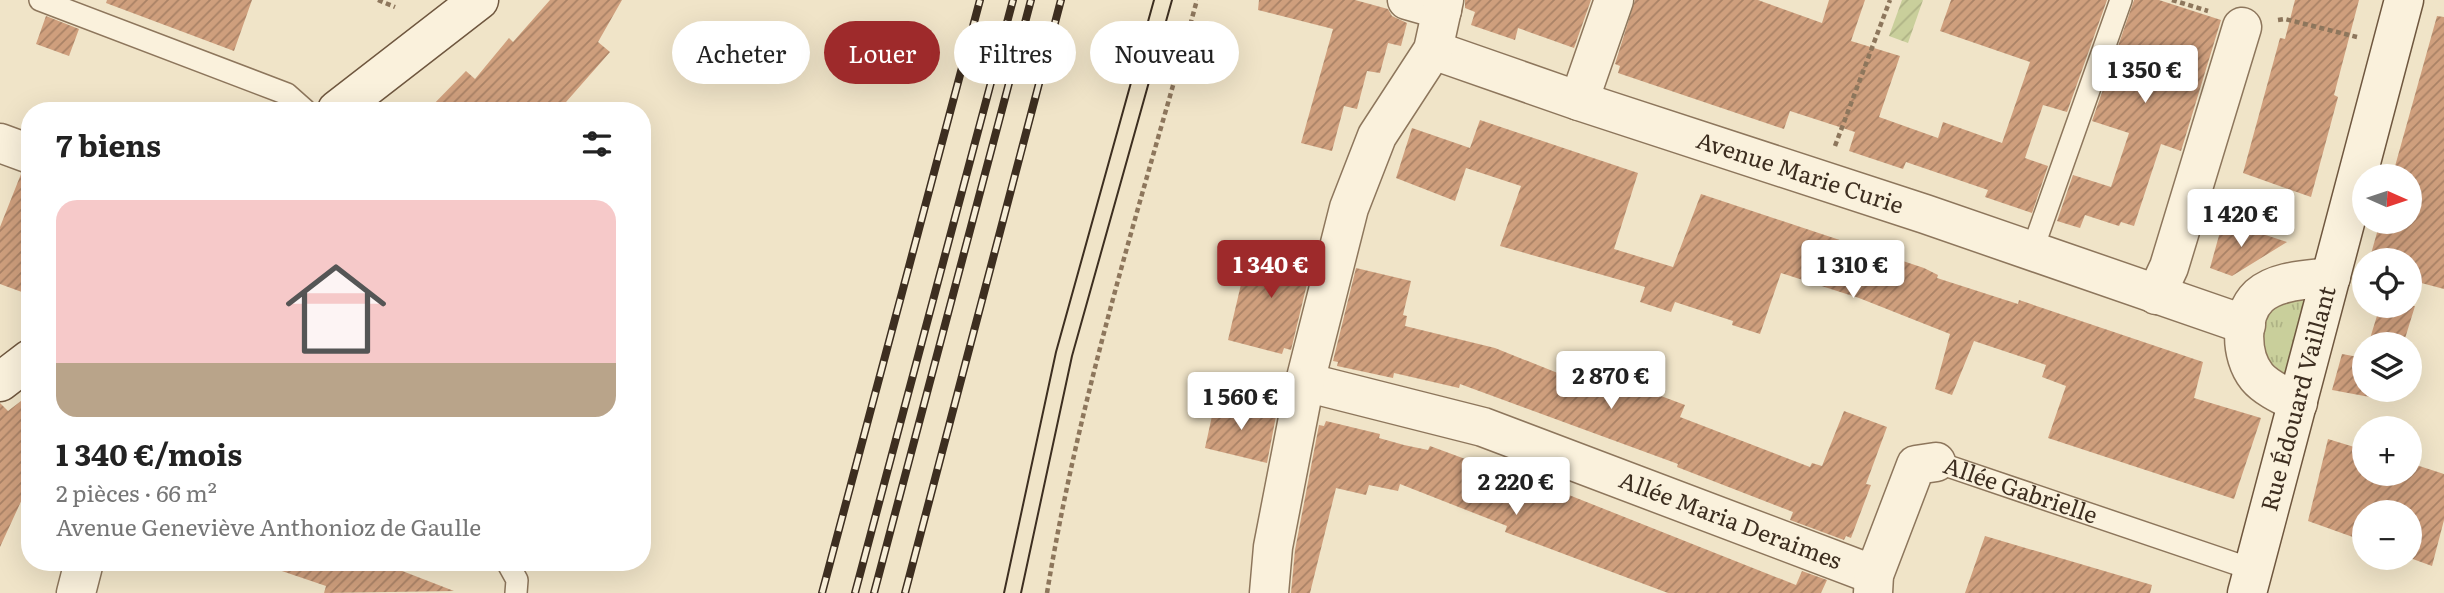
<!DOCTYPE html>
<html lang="fr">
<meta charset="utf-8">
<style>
body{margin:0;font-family:Literata,serif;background:#f6f6f6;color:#222;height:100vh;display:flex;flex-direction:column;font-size:26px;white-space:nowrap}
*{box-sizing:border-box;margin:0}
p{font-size:23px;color:#767676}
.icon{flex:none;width:38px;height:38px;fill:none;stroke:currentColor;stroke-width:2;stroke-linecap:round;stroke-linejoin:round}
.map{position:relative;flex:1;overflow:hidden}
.drawer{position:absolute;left:21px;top:102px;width:630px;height:469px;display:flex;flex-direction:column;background:#fff;border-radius:28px;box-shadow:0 7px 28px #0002}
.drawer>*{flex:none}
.top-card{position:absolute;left:672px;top:21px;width:665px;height:63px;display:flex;gap:14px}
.needle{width:46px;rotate:93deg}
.buttons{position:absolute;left:2352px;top:164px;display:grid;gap:14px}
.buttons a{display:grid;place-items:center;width:70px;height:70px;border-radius:50%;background:#fff;box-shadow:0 7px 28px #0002;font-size:35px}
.price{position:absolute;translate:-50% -60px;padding:0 16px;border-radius:7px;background:#fff;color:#222;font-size:23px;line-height:46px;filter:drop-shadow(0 2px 4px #0008)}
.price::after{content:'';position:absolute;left:50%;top:42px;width:21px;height:16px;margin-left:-10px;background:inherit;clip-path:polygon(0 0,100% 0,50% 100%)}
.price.active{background:#9e2a2b;color:#fff}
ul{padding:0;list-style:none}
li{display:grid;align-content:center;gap:14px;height:371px;padding:0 35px}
li span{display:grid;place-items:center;height:217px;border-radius:21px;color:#555}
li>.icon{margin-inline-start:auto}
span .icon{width:126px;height:126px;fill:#fffc;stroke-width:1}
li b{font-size:30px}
h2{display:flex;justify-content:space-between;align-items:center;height:84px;padding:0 35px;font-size:30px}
.pill{padding:0 24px;border-radius:32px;background:#fff;box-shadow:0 7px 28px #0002;font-size:24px;line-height:63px}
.pill.active{background:#9e2a2b;color:#fff}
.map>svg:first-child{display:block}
.grass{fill:url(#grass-tufts)}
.garden{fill:url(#garden-furrows)}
.building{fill:url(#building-hatch)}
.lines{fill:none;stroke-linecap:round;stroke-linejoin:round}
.lane-casing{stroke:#8d765c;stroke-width:24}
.street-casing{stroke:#8d765c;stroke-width:41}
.secondary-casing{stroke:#6f573f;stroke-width:41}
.path{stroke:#8d765c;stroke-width:4.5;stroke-dasharray:5 3.5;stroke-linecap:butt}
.lane{stroke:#faf1dc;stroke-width:21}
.street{stroke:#faf1dc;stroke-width:38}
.secondary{stroke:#faf1dc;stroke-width:38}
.tram{stroke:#3d2e20;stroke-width:2}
.rail-casing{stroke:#3d2e20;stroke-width:8}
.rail{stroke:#f7eed8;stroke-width:5;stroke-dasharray:16;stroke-linecap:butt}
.labels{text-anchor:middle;stroke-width:5;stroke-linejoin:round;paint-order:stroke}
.street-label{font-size:23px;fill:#3d2e20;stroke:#f7eed8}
</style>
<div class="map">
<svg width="2444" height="593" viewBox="0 0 2444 593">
<defs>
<pattern id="grass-tufts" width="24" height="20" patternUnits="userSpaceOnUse" patternTransform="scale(1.75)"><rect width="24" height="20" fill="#c9cf9b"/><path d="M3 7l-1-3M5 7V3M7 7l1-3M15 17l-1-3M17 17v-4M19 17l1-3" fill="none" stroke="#aeb285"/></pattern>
<pattern id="garden-furrows" width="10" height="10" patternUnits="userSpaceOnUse" patternTransform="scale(1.75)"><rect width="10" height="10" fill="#c9cf9b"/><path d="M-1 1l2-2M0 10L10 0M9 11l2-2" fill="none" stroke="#aeb285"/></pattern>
<pattern id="building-hatch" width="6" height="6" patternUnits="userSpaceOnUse" patternTransform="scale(1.75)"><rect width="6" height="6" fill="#cf9f7d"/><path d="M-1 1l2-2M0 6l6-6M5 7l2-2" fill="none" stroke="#a98266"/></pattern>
</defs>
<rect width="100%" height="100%" fill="#f0e4c8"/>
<path class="grass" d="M2309,295l-23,80 -21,-17 -5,-13 3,-27 8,-11z"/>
<path class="garden" d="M1902,0h21l-15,43 -19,-7z"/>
<path class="building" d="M107,0h145l-18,51 -128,-48z
M550,0h72l-24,42 12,10 -51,58h-131l38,-39 9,8 34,-41 4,4z
M1259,0h96l33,9 4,7 15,7 -6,23 -13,-3 -8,30 -13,-2 -10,38 -13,-3 -12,45 -31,-8 32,-114 -75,-19z
M1465,0h126l-17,48 -56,-20 -3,12 -44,-15 4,-13 -10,-4z
M1635,0h123l64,23 7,-23h36l-14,41 49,15 -21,61 59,21 5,-16 59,21 28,-81 -90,-31 11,-31h156l-40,112 -24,-7 -18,53 23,8 -16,47 -47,-16 3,-7 -82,-28 -3,7 -54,-18 6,-19 -65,-21 -6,18 -166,-56 2,-7 -5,-2z
M2134,0h25l62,20 -40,131 -20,-7 -27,82 -13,-4 -2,4 -34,-11 -5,13 -23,-7 16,-46 38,12 18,-54 -37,-12z
M2295,0h64l-25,95 4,2 -27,100 -68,-24 37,-135 5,1z
M46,16l33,13 -10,27 -33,-12z
M2437,16l7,1v272l-34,-9v-19h-41l11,-39h30v-45h-18z
M1480,120l158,53 -24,76 59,18 28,-73 223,74 14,7 -1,3 81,26 1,-4 184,62 -9,36 67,20 -27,81 -186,-61 18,-52 -24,-9 4,-12 -72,-24 -22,54 -17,-6 15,-55 -91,-36 -78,-25 -21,61 -28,-9 1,-4 -58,-19 -4,10 -31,-10 5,-15 -145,-41 21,-60 -55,-18 -11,33 -59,-23 16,-50 58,20z
M21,174l9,1v120l-30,-11v-57z
M2223,221l64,21 -55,34 -22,-8z
M1254,245l59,14 -22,91 -7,-2 -2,6 -54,-14 14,-60h3z
M1356,268l55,13 -8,34 4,1 -2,10 90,22 120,48 6,-15 64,24 -5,12 130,50 2,-4 10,3 22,-55 43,16 -21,57 5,1 -20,53 -5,-2 -2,4 -54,-20 3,-8 -116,-45 1,-3 -218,-80 -1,4 -65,-15 -1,5 -56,-12 1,-4 -5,-1z
M2380,306h35l-12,39h-35z
M2342,354l22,4v32h25l-3,10 -54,-10z
M30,394v29l-4,11 4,4v44l-30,65v-144l8,8z
M1215,402l61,14 -9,47 -62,-15z
M1326,421l54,13 -1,4 25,7 24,5 2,-4 95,35 1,-3 270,107 6,-14 25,9 -6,13h-153l-163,-61 2,-6 -107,-42 -2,7 -29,-6 -3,10 -30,-7 -26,105h-19l4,-43 24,-125 5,1z
M2328,439l36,11v24h46v-11l34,11v46l-12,46 -22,-8v-45h-46v28l-56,-20z
M1985,536l167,49 -2,8h-185z
M271,562h108l75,29 -130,2 2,-7 -56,-19z"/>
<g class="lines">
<g class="lane-casing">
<g id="lane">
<path d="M40,0l247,94 18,16"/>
<path d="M2032,251l89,-251"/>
<path id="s1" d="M1936,462l318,108"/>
<path d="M507,562l10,18 -1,13"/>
</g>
</g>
<g class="street-casing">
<g id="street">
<path d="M1407,0l35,10"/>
<path id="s2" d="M1433,50l146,51 346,113 321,111"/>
<path d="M1579,101l35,-101"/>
<path d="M0,143l30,11"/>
<path d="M2156,295l13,-28 73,-240"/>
<path id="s3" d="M1305,382l178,45 391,148"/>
<path d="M2298,403c-14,-7 -32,-15 -41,-26 -17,-21 -18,-62 2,-81 18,-16 49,-16 72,-19"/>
<path d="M76,593l8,-31"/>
<path d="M1269,593l4,-46 32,-165 44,-174 28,-72 56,-86 11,-50"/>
<path d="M1873,593l1,-18 42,-110 20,-3"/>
</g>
</g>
<g class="secondary-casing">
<g id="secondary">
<path d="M337,110l142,-110"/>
<path d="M0,382l30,-23"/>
<path id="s4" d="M2247,593l157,-593"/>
</g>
</g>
<path class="path" d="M378,0l17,7
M2172,0l36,11
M2278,20l7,-1 72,18
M1835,146l55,-146
M1047,593c33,-201 96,-397 150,-593"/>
<use href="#lane" class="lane"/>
<use href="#street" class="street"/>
<use href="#secondary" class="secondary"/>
<path class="tram" d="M1004,593l52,-241 98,-352
M1021,593l51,-237 100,-356"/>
<g class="rail-casing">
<path id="rail" d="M822,593l158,-593
M855,593l158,-593
M874,593l157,-593
M905,593l156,-593"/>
</g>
<use href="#rail" class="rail"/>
</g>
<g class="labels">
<g class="street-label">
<text dy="8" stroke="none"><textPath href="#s2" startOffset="387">Avenue Marie Curie</textPath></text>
<text dy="8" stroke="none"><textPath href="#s4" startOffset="201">Rue Édouard Vaillant</textPath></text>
<text dy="8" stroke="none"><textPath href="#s1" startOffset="89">Allée Gabrielle</textPath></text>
<text dy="8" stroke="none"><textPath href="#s3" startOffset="448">Allée Maria Deraimes</textPath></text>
</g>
</g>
</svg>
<div class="buttons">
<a><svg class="needle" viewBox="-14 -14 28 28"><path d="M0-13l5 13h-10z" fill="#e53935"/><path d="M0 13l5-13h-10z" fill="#767676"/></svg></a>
<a><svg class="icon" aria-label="locate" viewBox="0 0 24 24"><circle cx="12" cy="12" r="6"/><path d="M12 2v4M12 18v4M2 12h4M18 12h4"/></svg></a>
<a><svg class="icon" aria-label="layers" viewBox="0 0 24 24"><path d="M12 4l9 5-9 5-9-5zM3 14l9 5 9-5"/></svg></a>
<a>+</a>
<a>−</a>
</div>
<b class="price" style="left:2145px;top:105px">1 350 €</b>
<b class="price" style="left:2241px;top:249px">1 420 €</b>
<b class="price active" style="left:1271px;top:300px">1 340 €</b>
<b class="price" style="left:1853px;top:300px">1 310 €</b>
<b class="price" style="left:1611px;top:411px">2 870 €</b>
<b class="price" style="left:1241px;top:432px">1 560 €</b>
<b class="price" style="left:1516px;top:517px">2 220 €</b>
<div class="top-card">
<a class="pill">Acheter</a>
<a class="pill active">Louer</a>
<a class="pill">Filtres</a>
<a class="pill">Nouveau</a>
</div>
<section class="drawer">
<h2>7 biens<svg class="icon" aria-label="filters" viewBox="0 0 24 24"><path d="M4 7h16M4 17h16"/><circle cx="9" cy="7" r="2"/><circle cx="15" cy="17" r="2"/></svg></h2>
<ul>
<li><span style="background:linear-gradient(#f6c9c9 75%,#b9a48a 0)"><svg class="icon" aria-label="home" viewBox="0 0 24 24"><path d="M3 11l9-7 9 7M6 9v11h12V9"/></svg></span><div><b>1 340 €/mois</b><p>2 pièces · 66 m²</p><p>Avenue Geneviève Anthonioz de Gaulle</p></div></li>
</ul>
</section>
</div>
